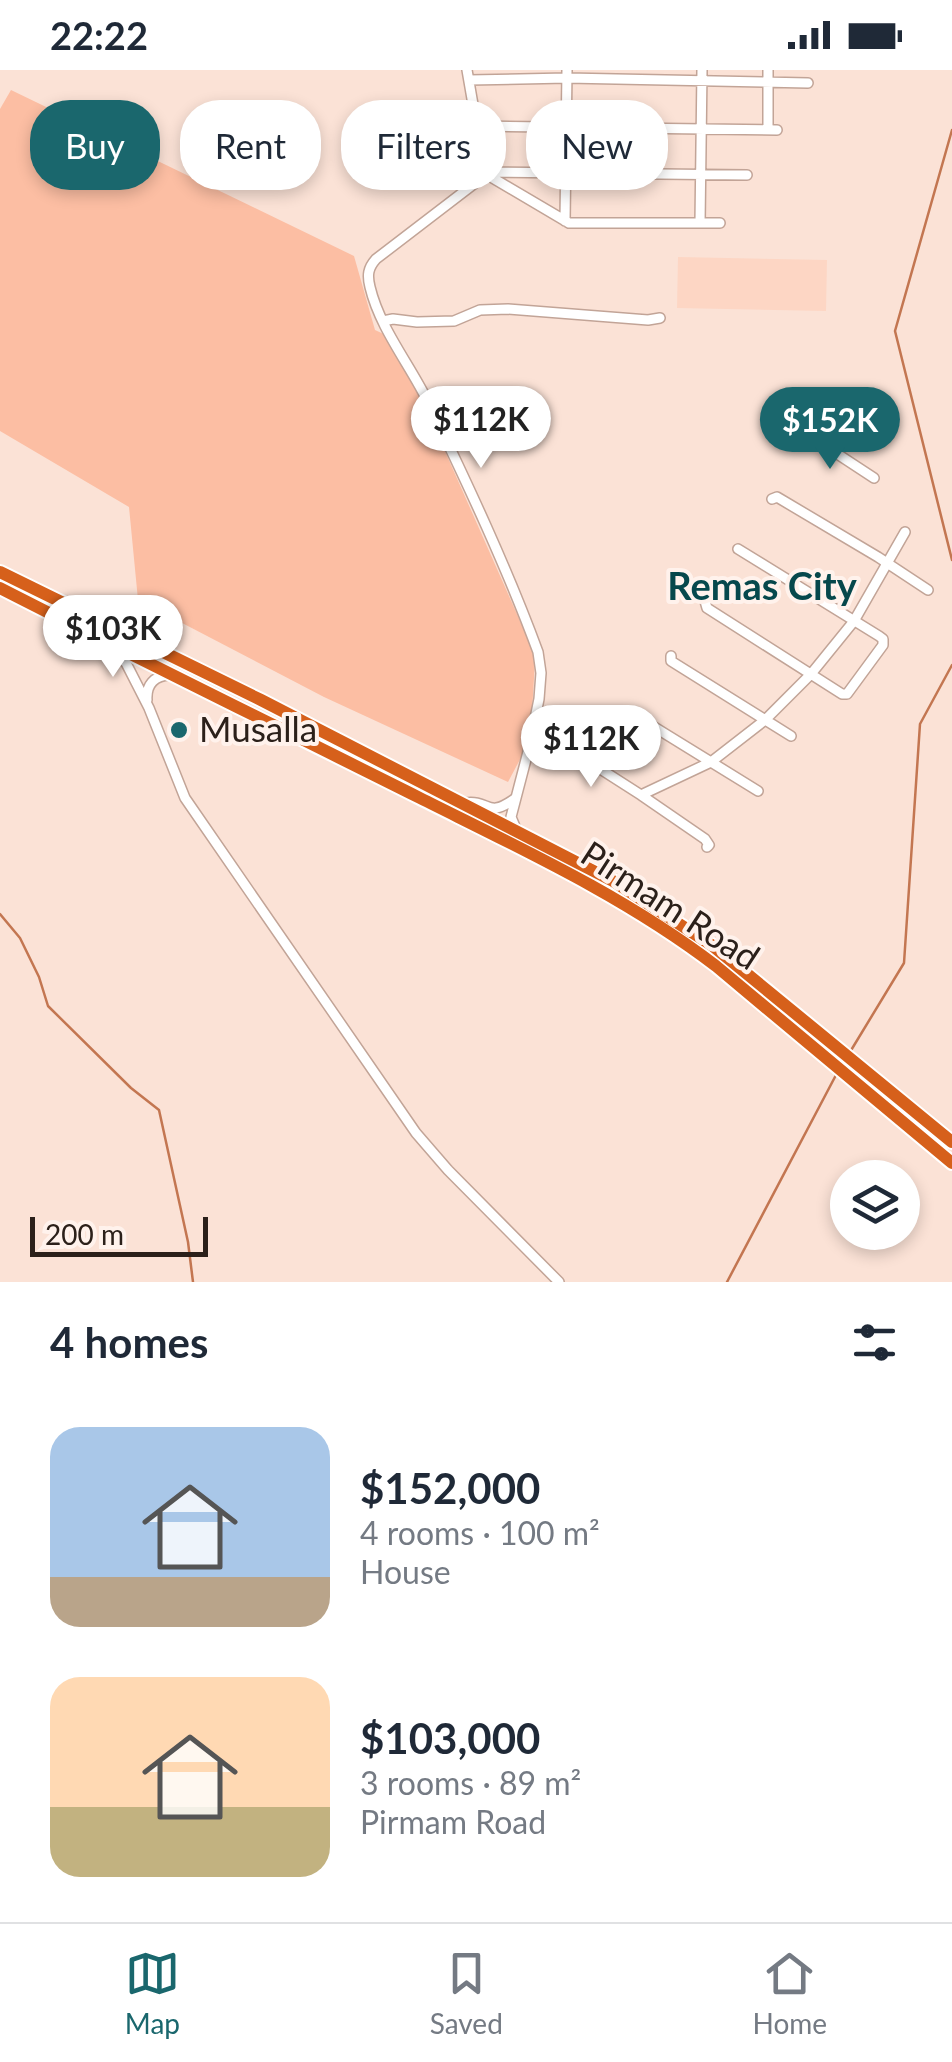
<!DOCTYPE html>
<meta charset="utf-8">
<style>
body{margin:0;font-family:Lato,sans-serif;background:#f6f6f7;color:#1f2937;height:100vh;display:flex;flex-direction:column;font-size:38px;white-space:nowrap}
*{box-sizing:border-box;margin:0}
p{font-size:32px;color:#747a83}
.icon{flex:none;width:55px;height:55px;fill:none;stroke:currentColor;stroke-width:2;stroke-linecap:round;stroke-linejoin:round}
.map{position:relative;height:1212px;overflow:hidden}
.sheet{display:flex;flex-direction:column;background:#fff;flex:1}
.sheet>*{flex:none}
.hud{position:absolute;left:30px;top:30px;width:892px;height:90px;display:flex;gap:20px}
.controls{position:absolute;left:830px;top:1090px;display:grid;gap:20px}
.controls a{display:grid;place-items:center;width:90px;height:90px;border-radius:50%;background:#fff;box-shadow:0 5px 15px #0003;font-size:50px}
.scale{position:absolute;left:30px;bottom:25px;width:178px;box-sizing:border-box;padding-left:10px;border:5px solid #2b201a;border-top:0;font-size:28px;line-height:35px;white-space:nowrap;color:#2b201a;-webkit-text-stroke:8px #fff2ec;paint-order:stroke}
.price{position:absolute;translate:-50% -85px;padding:0 22px;border-radius:35px;background:#fff;color:#222;font-size:32px;line-height:65px;filter:drop-shadow(0 2px 5px #0008)}
.price::after{content:'';position:absolute;left:50%;top:60px;width:30px;height:22px;margin-left:-15px;background:inherit;clip-path:polygon(0 0,100% 0,50% 100%)}
.price.active{background:#1a676d;color:#fff}
ul{padding:0;list-style:none}
li{display:flex;align-items:center;gap:30px;height:250px;padding:0 50px}
li span{display:grid;place-items:center;flex:none;width:280px;height:200px;border-radius:30px;color:#555}
li>.icon{margin-inline-start:auto}
span .icon{width:120px;height:120px;fill:#fffc;stroke-width:1}
li b{font-size:42px}
h2{display:flex;justify-content:space-between;align-items:center;height:120px;padding:0 50px;font-size:42px}
.tag{padding:0 35px;border-radius:40px;background:#fff;box-shadow:0 5px 15px #0003;font-size:35px;line-height:90px}
.tag.active{background:#1a676d;color:#fff}
.status{display:flex;justify-content:space-between;align-items:center;height:70px;padding:0 50px;background:#fff;direction:ltr}
.status svg{height:28px;fill:currentColor}
.tabs{display:flex;justify-content:space-around;align-items:center;height:140px;border-top:2px solid #e0e1e3;background:#fff;font-size:28px;color:#747a83}
.tabs a{display:grid;justify-items:center;gap:5px}
.tabs .active{color:#1a676d}
.map>svg:first-child{display:block}
.built{fill:#fdd6c4}
.green{fill:#fcbea3}
.lines{fill:none;stroke-linecap:round;stroke-linejoin:round}
.stream{stroke:#c37651;stroke-width:2.5}
.minor-casing{stroke:#c2a497;stroke-width:12}
.highway-casing{stroke:#fff;stroke-width:16}
.minor{stroke:#fff;stroke-width:9}
.highway{stroke:#d6601b;stroke-width:12}
.poi-dot{fill:#1a676d;stroke:#fff2ec;stroke-width:4}
.labels{text-anchor:middle;stroke-width:8;stroke-linejoin:round;paint-order:stroke}
.poi-label{font-size:35px;fill:#2b201a;stroke:#fff2ec;text-anchor:start}
.street-label{font-size:35px;fill:#2b201a;stroke:#fff2ec}
.neighbourhood-label{font-size:38px;font-weight:bold;fill:#06484c;stroke:#fff2ec}
</style>
<div class="status"><b>22:22</b><svg viewBox="0 0 49 12"><path d="M0 12V9h3v3zM5 12V6h3v6zM10 12V3h3v9zM15 12V0h3v12zM26 1h20v11H26zM47 4h2v5h-2z"/></svg></div>
<div class="map">
<svg width="952" height="1212" viewBox="0 0 952 1212">
<rect width="100%" height="100%" fill="#fbe2d6"/>
<path class="built" d="M678,187l149,3 -1,51 -149,-3z"/>
<path class="green" d="M11,20l343,166 21,74 13,6 33,61 107,242 7,22 -3,51 -8,40 -16,30 -184,-85 -186,-97 -9,-93 -129,-76v-322z"/>
<g class="lines">
<path class="stream" d="M952,60l-57,201 57,229
M0,844l20,24 19,39 9,29 83,82 28,22 29,132 5,40
M850,982l54,-89 16,-239 32,-59
M727,1212l109,-207"/>
<g class="minor-casing">
<path id="minor" d="M467,0l17,98 -1,9 -107,82c-8,9 -9,16 -6,28 10,42 41,79 59,117 39,81 78,164 109,248l3,21 -2,26 -10,49 -18,69 5,12
M768,0v60
M469,10l98,-2 241,5
M477,56l300,4
M484,102l263,3
M609,103l1,-46
M486,104l83,49h151
M565,151l2,-151
M700,153l2,-153
M383,251l10,-2 24,3 37,-1 26,-11 28,-1 140,11 12,-2
M807,364l67,44
M772,429l5,-2 101,60 50,33
M705,531l2,7 135,86h5l36,-49v-6l-4,-3 -141,-87
M110,578l16,15 23,45 36,90 231,335 32,37 111,112
M671,586v5l120,75
M147,630c-1,-15 7,-24 22,-25
M632,649l6,-2 120,74
M591,693l50,32 70,-33 54,-42 46,-46 43,-53 51,-89
M641,725l64,44 4,6 -2,2
M464,733c28,-4 21,17 52,-5"/>
</g>
<g class="highway-casing">
<path id="highway" d="M0,502l261,128 352,181 100,65 239,196
M0,518c139,71 280,140 420,210 102,51 206,99 296,168l236,197"/>
</g>
<use href="#minor" class="minor"/>
<use href="#highway" class="highway"/>
</g>
<circle class="poi-dot" cx="179" cy="660" r="10"/>
<g class="labels">
<g class="poi-label">
<text x="199" y="672">Musalla</text>
</g>
<g class="street-label">
<text transform="translate(670 836) rotate(33)" y="12">Pirmam Road</text>
</g>
<g class="neighbourhood-label">
<text x="762" y="530">Remas City</text>
</g>
</g>
</svg>
<div class="controls">
<a><svg class="icon" aria-label="layers" viewBox="0 0 24 24"><path d="M12 4l9 5-9 5-9-5zM3 14l9 5 9-5"/></svg></a>
</div>
<div class="scale">200 m</div>
<b class="price" style="left:481px;top:401px">$112K</b>
<b class="price active" style="left:830px;top:402px">$152K</b>
<b class="price" style="left:113px;top:610px">$103K</b>
<b class="price" style="left:591px;top:720px">$112K</b>
<div class="hud">
<a class="tag active">Buy</a>
<a class="tag">Rent</a>
<a class="tag">Filters</a>
<a class="tag">New</a>
</div>
</div>
<section class="sheet">
<h2>4 homes<svg class="icon" aria-label="filters" viewBox="0 0 24 24"><path d="M4 7h16M4 17h16"/><circle cx="9" cy="7" r="2"/><circle cx="15" cy="17" r="2"/></svg></h2>
<ul>
<li><span style="background:linear-gradient(#a9c7e8 75%,#b9a48a 0)"><svg class="icon" aria-label="home" viewBox="0 0 24 24"><path d="M3 11l9-7 9 7M6 9v11h12V9"/></svg></span><div><b>$152,000</b><p>4 rooms · 100 m²</p><p>House</p></div></li>
<li><span style="background:linear-gradient(#ffd9b3 65%,#c2b280 0)"><svg class="icon" aria-label="home" viewBox="0 0 24 24"><path d="M3 11l9-7 9 7M6 9v11h12V9"/></svg></span><div><b>$103,000</b><p>3 rooms · 89 m²</p><p>Pirmam Road</p></div></li>
</ul>
</section>
<nav class="tabs">
<a class="active"><svg class="icon" aria-label="map" viewBox="0 0 24 24"><path d="M3 6l6-2 6 2 6-2v14l-6 2-6-2-6 2zM9 4v14M15 6v14"/></svg>Map</a>
<a><svg class="icon" aria-label="saved" viewBox="0 0 24 24"><path d="M7 4h10v16l-5-4-5 4z"/></svg>Saved</a>
<a><svg class="icon" aria-label="home" viewBox="0 0 24 24"><path d="M3 11l9-7 9 7M6 9v11h12V9"/></svg>Home</a>
</nav>
